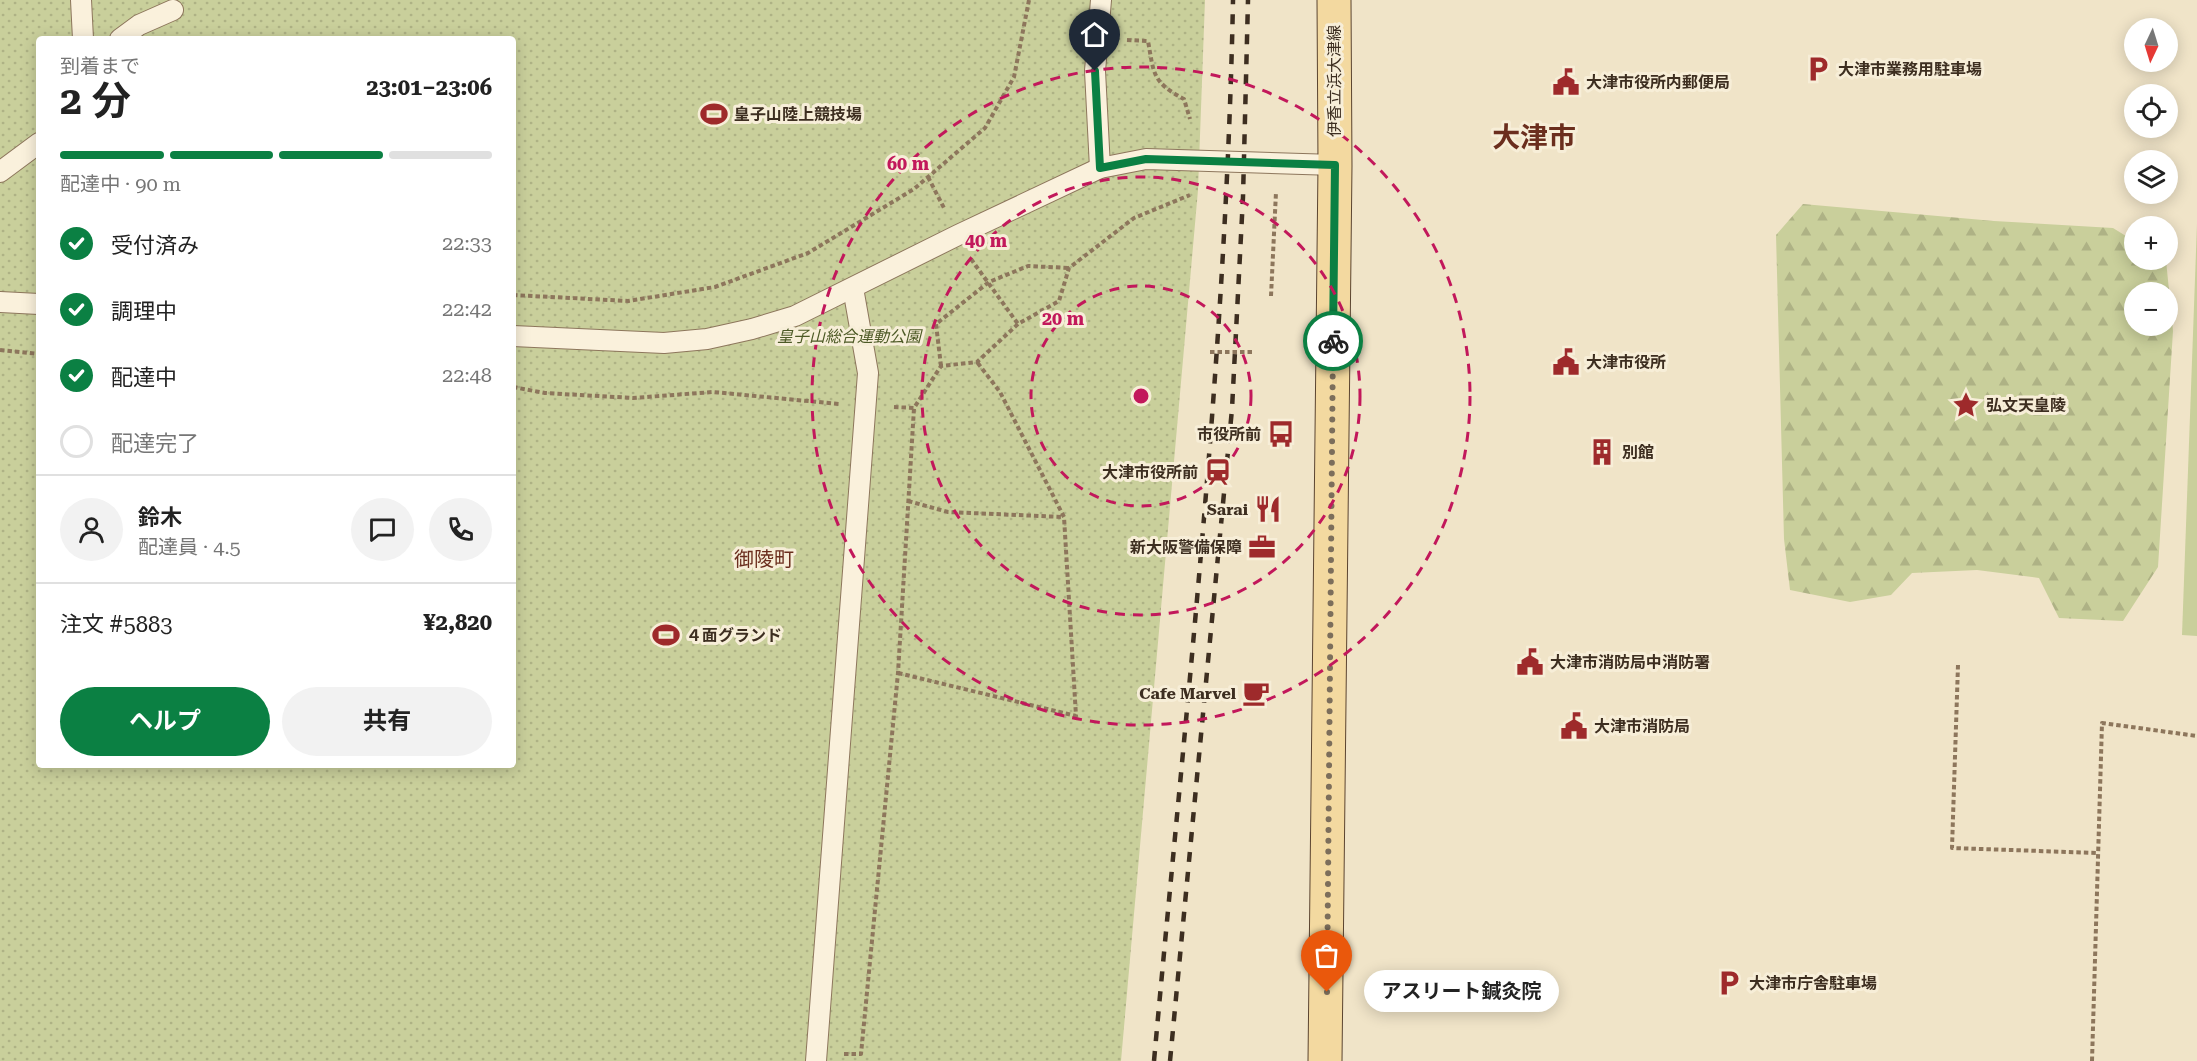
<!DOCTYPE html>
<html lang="ja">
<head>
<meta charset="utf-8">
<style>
	:root { --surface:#fff; --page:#f2f2f2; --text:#222; --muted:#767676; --line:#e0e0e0; --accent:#0b8043 }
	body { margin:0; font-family:"Roboto Serif","Noto Sans JP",serif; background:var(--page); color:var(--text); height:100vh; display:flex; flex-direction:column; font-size:22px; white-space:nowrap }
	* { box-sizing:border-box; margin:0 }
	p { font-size:20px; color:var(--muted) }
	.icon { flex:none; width:33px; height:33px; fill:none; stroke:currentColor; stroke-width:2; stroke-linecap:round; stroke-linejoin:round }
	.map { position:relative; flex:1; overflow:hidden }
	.details { position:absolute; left:36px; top:36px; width:480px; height:732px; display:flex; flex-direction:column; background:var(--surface); border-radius:6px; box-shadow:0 3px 15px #0003 }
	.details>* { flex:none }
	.needle { width:39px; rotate:184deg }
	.controls { position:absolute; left:2124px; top:18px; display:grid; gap:12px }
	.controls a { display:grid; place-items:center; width:54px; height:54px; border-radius:50%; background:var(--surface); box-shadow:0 3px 15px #0003; font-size:30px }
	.pin { position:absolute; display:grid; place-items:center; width:51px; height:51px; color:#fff; margin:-62px -26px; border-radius:50% 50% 50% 0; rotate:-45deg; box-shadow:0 0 6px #0007 }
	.pin .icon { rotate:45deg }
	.courier { position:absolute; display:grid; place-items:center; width:60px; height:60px; margin:-30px; border:4px solid #0b8043; border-radius:50%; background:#fff; color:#222; box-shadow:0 2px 8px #0007 }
	.bubble { position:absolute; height:42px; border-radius:21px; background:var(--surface); box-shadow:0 3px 15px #0003; font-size:20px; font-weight:700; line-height:42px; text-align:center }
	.summary em { font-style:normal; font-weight:700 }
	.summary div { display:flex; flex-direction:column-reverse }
	.summary { display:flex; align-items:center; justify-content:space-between; height:102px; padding:0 24px }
	h1 { font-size:39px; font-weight:700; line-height:45px }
	.bar { display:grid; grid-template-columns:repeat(4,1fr); gap:9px 6px; align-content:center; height:72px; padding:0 24px }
	.bar i { height:8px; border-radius:4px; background:var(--line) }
	.bar .on { background:var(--accent) }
	.bar p { grid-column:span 4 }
	.line { display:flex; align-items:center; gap:15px; padding:0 24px; border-top:2px solid var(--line) }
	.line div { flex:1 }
	.round { display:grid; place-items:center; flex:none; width:63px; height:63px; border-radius:32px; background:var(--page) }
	ol { padding:0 24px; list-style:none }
	li { display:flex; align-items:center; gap:18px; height:66px }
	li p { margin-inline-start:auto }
	li .icon { padding:6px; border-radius:50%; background:var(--accent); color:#fff; stroke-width:4 }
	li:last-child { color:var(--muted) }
	li i { width:33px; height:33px; border:3px solid var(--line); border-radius:50% }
	.action { display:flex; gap:12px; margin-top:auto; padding:12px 24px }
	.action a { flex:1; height:69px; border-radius:36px; background:var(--accent); color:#fff; font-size:24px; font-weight:700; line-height:69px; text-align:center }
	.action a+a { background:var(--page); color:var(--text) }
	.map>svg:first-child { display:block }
	.grass { fill:#c9cf9b }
	.forest { fill:url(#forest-firs); fill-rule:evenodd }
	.park { fill:url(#park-dots); fill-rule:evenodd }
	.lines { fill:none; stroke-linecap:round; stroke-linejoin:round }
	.service-casing { stroke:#8d765c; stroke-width:22 }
	.primary-casing { stroke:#5b4430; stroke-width:35 }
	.path { stroke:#8d765c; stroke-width:4; stroke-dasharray:4.5 3; stroke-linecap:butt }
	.service { stroke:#faf1dc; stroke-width:20 }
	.primary { stroke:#f3d9a0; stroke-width:33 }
	.rail { stroke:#3d2e20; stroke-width:4.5; stroke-dasharray:10 10; stroke-linecap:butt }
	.done { stroke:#7c6e5b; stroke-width:6; stroke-dasharray:0 10.8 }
	.route { stroke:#0b8043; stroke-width:8 }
	.ring { fill:none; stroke:#c2185b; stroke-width:3; stroke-dasharray:10 8 }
	.labels { text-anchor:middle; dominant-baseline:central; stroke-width:6; stroke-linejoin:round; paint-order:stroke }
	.poi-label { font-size:16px; font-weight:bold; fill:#3d2e20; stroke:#f7eed8; text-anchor:start }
	.street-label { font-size:16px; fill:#3d2e20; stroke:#f7eed8 }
	.park-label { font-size:16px; font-style:italic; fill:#4d5a26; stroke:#f7eed8 }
	.quarter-label { font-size:20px; fill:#6b2e1e; stroke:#f7eed8 }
	.town-label { font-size:28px; font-weight:bold; fill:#6b2e1e; stroke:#f7eed8 }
	.centre { fill:#c2185b; stroke:#f7eed8; stroke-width:3 }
	.ring-label { font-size:18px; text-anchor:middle; font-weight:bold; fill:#c2185b; stroke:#f7eed8; stroke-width:6; stroke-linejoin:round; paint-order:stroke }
</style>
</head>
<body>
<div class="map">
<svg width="2197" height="1061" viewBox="0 0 2197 1061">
	<defs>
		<pattern id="forest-firs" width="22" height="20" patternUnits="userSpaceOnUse" patternTransform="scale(1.5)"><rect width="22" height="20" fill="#c9cf9b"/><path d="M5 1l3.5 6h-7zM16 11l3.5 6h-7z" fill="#aeb285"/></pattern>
		<pattern id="park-dots" width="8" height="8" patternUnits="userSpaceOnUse" patternTransform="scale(1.5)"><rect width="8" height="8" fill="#c9cf9b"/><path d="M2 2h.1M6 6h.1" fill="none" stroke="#aeb285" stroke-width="1.8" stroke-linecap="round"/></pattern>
	</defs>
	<rect width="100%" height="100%" fill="#f0e4c8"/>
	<polygon class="grass" points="2197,224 2197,636 2182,635"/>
	<path class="forest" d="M1803,204L1994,221L2113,228L2134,241V260H2166L2173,331L2158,567L2123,621L2059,618L2039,578L1977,570L1912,573L1891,595L1850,602L1790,590L1784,539L1776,235ZM2134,292H2168V326H2134Z"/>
	<path class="park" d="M0,0H1205L1198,190L1121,1061H0ZM39,39H513V765H39Z"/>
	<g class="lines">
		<defs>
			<g id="service">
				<polyline points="81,0 83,39"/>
				<polyline points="120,39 139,25 173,10"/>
				<polyline points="1100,168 1095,71 1101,0"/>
				<polyline points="0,172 39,143"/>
				<polyline points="0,302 39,304"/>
				<polyline points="513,336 664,343 707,339 752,329 795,316 958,235 1100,168 1146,159 1335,165"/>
				<polyline points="816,1061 868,373 853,288"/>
			</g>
			<polyline id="primary" points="1325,1061 1335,165 1334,0"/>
		</defs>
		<use href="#service" class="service-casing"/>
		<use href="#primary" class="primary-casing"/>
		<g class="path">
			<path d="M1127,40L1148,41C1154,74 1152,82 1184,99L1190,119"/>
			<polyline points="928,177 945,210"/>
			<polyline points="971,259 1018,324"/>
			<polyline points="513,295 628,301 715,287 808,253 914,189 985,128 1014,77 1029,0"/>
			<polyline points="1271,296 1276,192"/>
			<polyline points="0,350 39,354"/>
			<polyline points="1210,352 1253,352"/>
			<polyline points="941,366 936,324 989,282 1028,266 1069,268"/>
			<polyline points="513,387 545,393 633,398 713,392 839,404"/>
			<polyline points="894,407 914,408 941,366 977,362 1018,324 1059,301 1069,268 1134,218 1190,195"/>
			<polyline points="908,501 948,512 1063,517"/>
			<polyline points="1958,665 1952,848 2098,853"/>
			<polyline points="898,673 1076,716 1064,517 1000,392 977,362"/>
			<polyline points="844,1054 861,1054 898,673 914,408"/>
			<polyline points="2092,1061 2102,723 2197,736"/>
		</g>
		<use href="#service" class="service"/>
		<use href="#primary" class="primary"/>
		<g class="rail">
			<path d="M1154,1061C1186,708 1226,355 1233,0"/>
			<polyline points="1170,1061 1232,409 1243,197 1248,0"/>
		</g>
	</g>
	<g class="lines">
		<polyline class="done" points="1327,992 1333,341"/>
		<polyline class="route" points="1095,71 1100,168 1146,159 1335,165 1333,341"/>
	</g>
	<g class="ring">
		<circle cx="1141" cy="396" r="110"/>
		<circle cx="1141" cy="396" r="219"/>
		<circle cx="1141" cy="396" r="329"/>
	</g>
	<defs>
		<symbol id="parking-bare" viewBox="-9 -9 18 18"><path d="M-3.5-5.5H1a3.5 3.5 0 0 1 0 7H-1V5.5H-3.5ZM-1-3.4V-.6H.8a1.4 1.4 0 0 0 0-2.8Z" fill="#9e2a2b" stroke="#f7eed8" stroke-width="2.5" paint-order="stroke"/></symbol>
		<symbol id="civic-bare" viewBox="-9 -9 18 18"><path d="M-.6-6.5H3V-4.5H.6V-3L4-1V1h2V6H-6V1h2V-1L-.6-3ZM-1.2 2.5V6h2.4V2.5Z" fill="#9e2a2b" stroke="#f7eed8" stroke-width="2.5" paint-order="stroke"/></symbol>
		<symbol id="stadium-bare" viewBox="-9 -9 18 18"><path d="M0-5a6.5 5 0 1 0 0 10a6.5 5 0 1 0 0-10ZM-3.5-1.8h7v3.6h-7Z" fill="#9e2a2b" stroke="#f7eed8" stroke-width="2.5" paint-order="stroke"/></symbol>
		<symbol id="sight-bare" viewBox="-9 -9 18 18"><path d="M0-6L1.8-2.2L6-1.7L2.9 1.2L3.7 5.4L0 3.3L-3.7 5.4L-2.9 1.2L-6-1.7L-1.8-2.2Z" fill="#9e2a2b" stroke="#f7eed8" stroke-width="2.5" paint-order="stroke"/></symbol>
		<symbol id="bus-bare" viewBox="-9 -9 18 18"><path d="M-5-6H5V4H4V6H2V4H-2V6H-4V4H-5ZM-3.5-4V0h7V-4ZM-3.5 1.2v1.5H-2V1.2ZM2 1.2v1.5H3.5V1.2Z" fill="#9e2a2b" stroke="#f7eed8" stroke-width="2.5" paint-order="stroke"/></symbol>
		<symbol id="building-bare" viewBox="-9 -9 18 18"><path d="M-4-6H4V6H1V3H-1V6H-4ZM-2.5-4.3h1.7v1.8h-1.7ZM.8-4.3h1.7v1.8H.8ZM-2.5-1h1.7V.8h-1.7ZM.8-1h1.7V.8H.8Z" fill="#9e2a2b" stroke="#f7eed8" stroke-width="2.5" paint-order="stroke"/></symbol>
		<symbol id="station-bare" viewBox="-9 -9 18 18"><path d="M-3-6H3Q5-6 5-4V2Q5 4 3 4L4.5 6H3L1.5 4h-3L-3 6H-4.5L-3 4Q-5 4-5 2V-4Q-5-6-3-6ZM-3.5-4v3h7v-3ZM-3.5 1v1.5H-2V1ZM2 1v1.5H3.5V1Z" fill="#9e2a2b" stroke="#f7eed8" stroke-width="2.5" paint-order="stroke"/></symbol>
		<symbol id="restaurant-bare" viewBox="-9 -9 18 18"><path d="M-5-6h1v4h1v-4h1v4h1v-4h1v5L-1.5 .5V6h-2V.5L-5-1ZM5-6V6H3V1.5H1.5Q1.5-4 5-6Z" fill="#9e2a2b" stroke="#f7eed8" stroke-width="2.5" paint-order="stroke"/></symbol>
		<symbol id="office-bare" viewBox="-9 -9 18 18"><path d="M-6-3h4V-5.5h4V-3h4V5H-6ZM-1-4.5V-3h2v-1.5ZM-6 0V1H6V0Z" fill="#9e2a2b" stroke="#f7eed8" stroke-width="2.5" paint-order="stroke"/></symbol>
		<symbol id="cafe-bare" viewBox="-9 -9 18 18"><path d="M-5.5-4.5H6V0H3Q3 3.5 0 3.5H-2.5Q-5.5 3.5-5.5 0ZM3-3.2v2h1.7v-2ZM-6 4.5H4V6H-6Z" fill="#9e2a2b" stroke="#f7eed8" stroke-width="2.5" paint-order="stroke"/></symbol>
	</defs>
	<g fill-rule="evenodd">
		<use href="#parking-bare" x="1799" y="50" width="38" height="38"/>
		<use href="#civic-bare" x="1547" y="63" width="38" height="38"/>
		<use href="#stadium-bare" x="695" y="95" width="38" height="38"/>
		<use href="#civic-bare" x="1547" y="343" width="38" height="38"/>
		<use href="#sight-bare" x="1947" y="386" width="38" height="38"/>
		<use href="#bus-bare" x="1262" y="415" width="38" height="38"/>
		<use href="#building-bare" x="1583" y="433" width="38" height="38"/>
		<use href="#station-bare" x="1199" y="453" width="38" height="38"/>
		<use href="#restaurant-bare" x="1249" y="490" width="38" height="38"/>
		<use href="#office-bare" x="1243" y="528" width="38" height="38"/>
		<use href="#stadium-bare" x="647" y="616" width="38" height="38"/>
		<use href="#civic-bare" x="1511" y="643" width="38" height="38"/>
		<use href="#cafe-bare" x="1237" y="674" width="38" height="38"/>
		<use href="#civic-bare" x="1555" y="707" width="38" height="38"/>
		<use href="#parking-bare" x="1710" y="964" width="38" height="38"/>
	</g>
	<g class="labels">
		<g class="poi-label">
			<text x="1838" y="69">大津市業務用駐車場</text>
			<text x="1586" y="82">大津市役所内郵便局</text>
			<text x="734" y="114">皇子山陸上競技場</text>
			<text x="1586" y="362">大津市役所</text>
			<text x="1986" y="405">弘文天皇陵</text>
			<text x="1261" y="434" text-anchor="end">市役所前</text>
			<text x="1622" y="452">別館</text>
			<text x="1198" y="472" text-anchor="end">大津市役所前</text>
			<text x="1248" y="509" text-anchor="end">Sarai</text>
			<text x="1242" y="547" text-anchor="end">新大阪警備保障</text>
			<text x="686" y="635">４面グランド</text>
			<text x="1550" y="662">大津市消防局中消防署</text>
			<text x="1236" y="693" text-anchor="end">Cafe Marvel</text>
			<text x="1594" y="726">大津市消防局</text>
			<text x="1749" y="983">大津市庁舎駐車場</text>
		</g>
		<g class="street-label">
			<text transform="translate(1334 81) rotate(-90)">伊香立浜大津線</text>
		</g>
		<g class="park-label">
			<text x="849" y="336">皇子山総合運動公園</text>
		</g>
		<g class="quarter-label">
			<text x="764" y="559">御陵町</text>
		</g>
		<g class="town-label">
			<text x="1534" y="137">大津市</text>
		</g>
	</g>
	<circle cx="1141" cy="396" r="9" class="centre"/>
	<g class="ring-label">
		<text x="908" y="170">60 m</text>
		<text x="986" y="247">40 m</text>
		<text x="1063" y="325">20 m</text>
	</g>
</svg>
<div class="controls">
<a><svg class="needle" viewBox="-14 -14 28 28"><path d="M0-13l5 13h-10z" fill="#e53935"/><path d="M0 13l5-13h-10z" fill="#767676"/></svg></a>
<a><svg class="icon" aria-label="locate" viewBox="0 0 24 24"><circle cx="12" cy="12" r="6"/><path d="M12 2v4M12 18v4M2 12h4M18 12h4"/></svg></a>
<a><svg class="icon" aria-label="layers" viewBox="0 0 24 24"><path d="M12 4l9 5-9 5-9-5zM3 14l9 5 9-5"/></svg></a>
<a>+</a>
<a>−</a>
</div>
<div class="pin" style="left:1327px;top:992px;background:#ea580c"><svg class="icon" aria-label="bag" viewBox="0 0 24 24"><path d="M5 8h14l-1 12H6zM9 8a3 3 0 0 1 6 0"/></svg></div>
<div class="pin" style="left:1095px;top:71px;background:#1f2937"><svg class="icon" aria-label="home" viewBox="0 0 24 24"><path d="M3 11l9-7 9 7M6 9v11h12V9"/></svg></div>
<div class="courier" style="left:1333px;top:341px"><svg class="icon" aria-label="bike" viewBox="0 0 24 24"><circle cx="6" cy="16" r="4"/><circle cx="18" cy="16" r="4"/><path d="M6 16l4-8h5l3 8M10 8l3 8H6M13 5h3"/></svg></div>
<div class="bubble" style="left:1364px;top:970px;width:195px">アスリート鍼灸院</div>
<section class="details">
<div class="summary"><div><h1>2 分</h1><p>到着まで</p></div><em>23:01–23:06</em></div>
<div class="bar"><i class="on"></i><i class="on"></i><i class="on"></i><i></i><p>配達中 · 90 m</p></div>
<ol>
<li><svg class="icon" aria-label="check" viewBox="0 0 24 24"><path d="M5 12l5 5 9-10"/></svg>受付済み<p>22:33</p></li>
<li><svg class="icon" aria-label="check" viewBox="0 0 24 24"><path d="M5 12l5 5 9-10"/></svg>調理中<p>22:42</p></li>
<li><svg class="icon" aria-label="check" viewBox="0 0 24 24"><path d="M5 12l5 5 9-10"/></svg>配達中<p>22:48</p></li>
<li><i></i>配達完了</li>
</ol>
<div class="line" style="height:108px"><a class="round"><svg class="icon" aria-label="person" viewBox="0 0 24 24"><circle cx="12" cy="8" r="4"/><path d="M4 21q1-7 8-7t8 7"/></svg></a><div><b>鈴木</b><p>配達員 · 4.5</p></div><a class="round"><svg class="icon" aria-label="chat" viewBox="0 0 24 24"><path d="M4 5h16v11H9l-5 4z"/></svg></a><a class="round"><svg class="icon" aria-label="phone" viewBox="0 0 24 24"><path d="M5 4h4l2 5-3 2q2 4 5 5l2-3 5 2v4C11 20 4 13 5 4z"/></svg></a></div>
<div class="line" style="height:78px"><div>注文 #5883</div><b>¥2,820</b></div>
<div class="action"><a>ヘルプ</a><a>共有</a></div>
</section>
</div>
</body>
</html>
